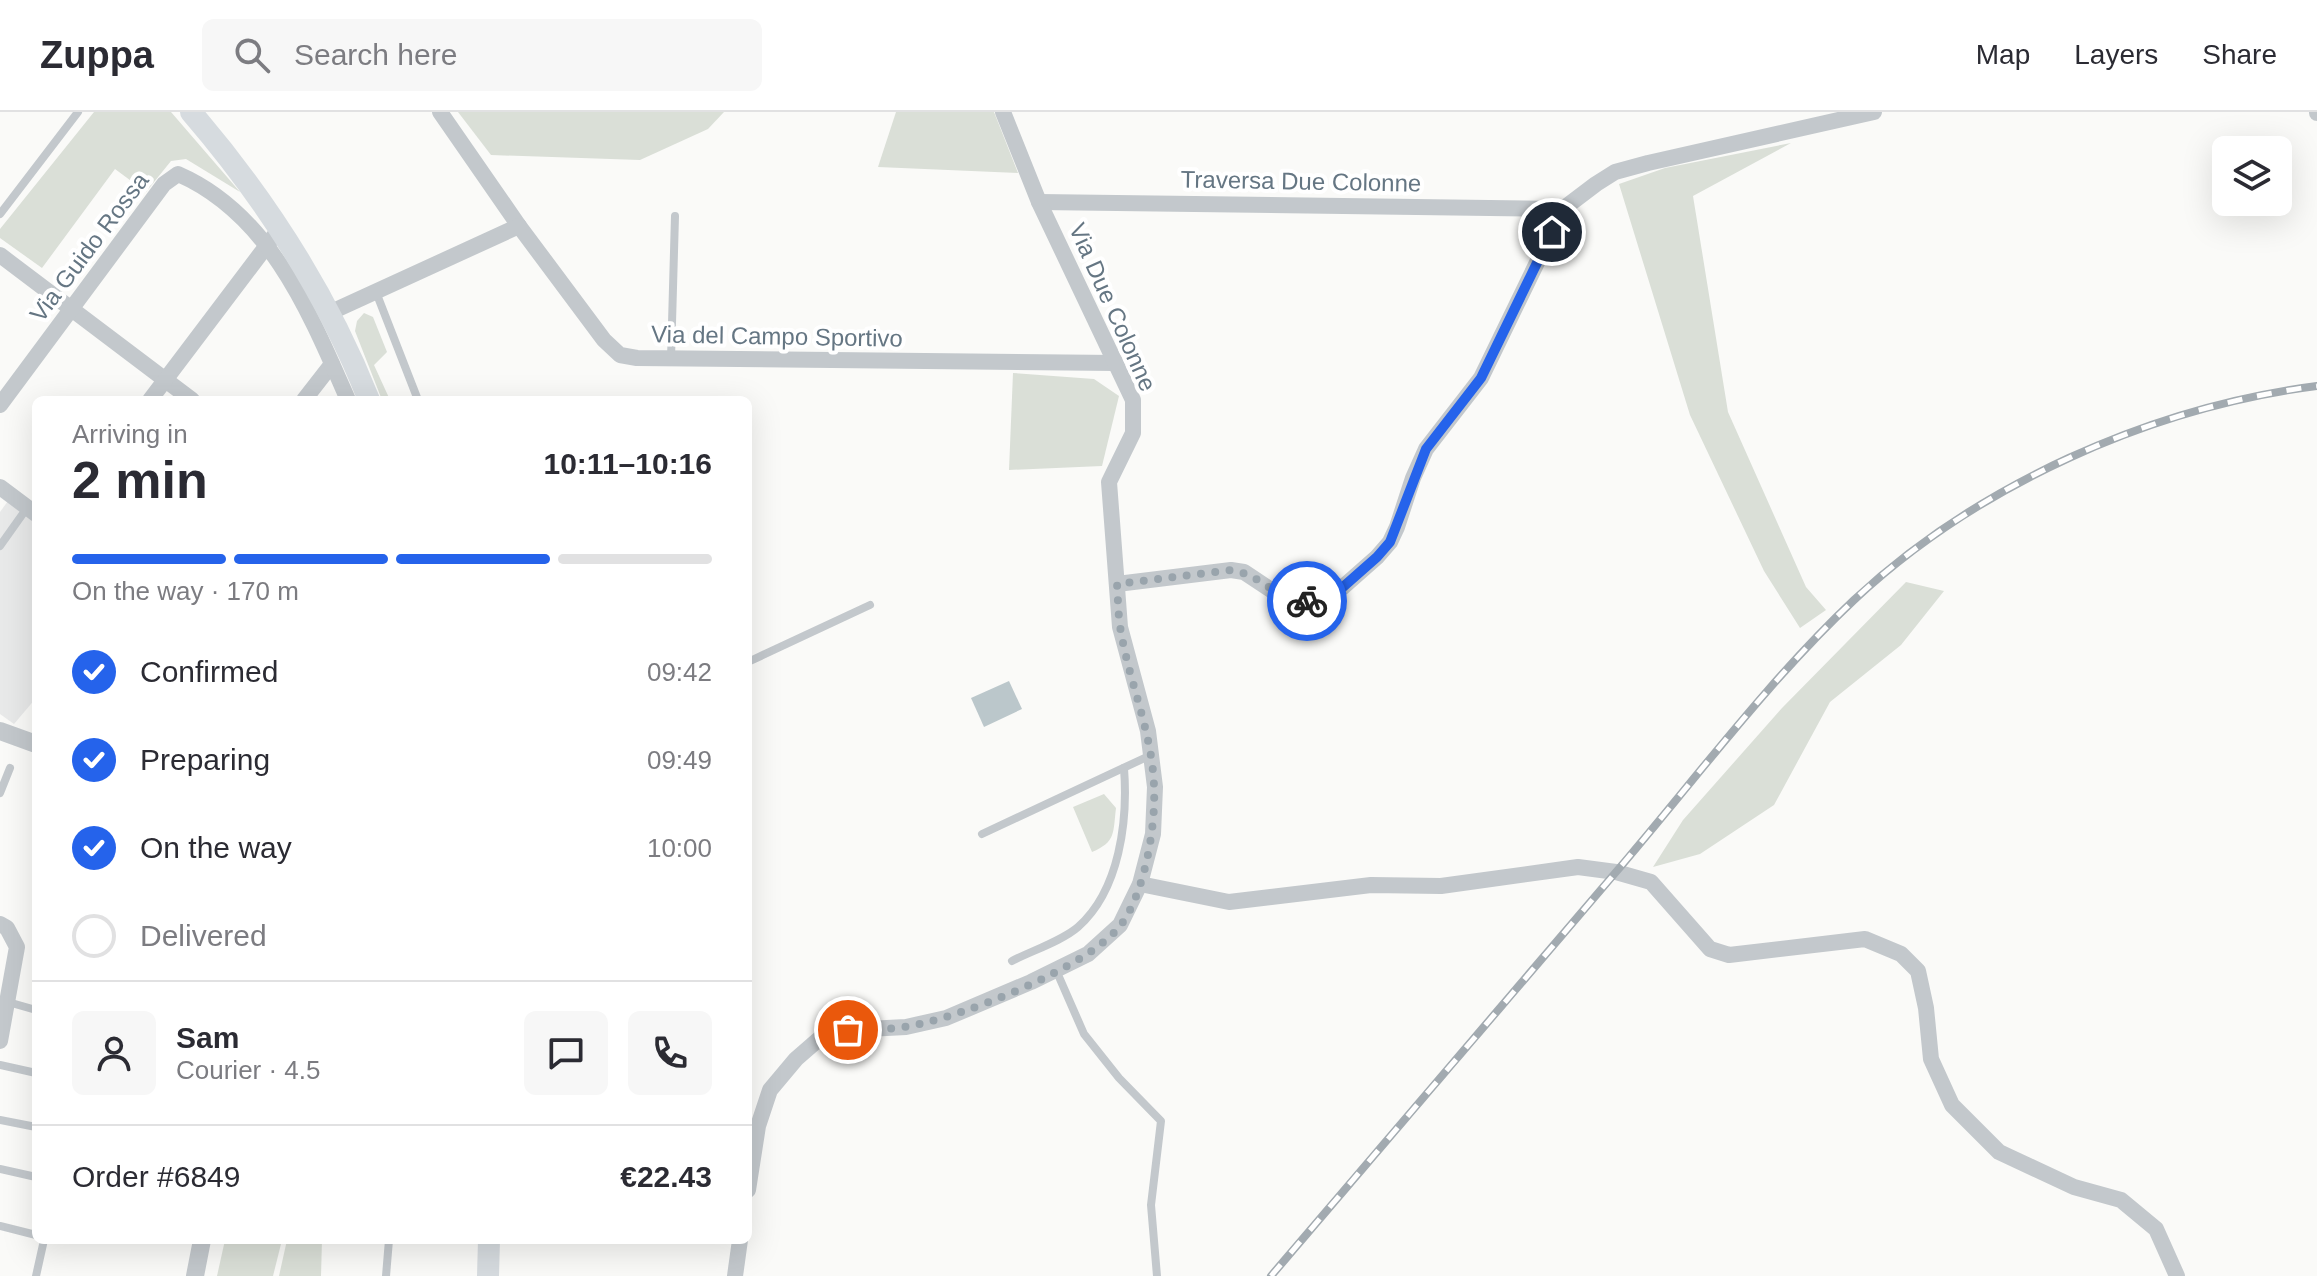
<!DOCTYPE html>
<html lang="en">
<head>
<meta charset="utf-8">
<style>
	:root { --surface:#fff; --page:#f7f7f7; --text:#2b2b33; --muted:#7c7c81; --line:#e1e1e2; --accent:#2563eb }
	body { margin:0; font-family:Helvetica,sans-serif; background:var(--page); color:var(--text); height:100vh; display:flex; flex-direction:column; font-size:30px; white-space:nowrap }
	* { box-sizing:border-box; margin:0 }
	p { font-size:26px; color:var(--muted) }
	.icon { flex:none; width:44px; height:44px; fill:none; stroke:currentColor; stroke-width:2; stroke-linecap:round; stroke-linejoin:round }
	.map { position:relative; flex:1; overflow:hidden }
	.panel { position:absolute; left:32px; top:284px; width:720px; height:848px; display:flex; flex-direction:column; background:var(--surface); border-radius:12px; box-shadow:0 8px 32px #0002 }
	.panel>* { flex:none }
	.tools { position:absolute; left:2212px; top:24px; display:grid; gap:16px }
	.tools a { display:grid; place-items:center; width:80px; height:80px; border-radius:12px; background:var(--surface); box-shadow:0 8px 32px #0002; font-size:40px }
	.pin { position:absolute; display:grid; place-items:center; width:68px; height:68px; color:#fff; margin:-34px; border:4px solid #fff; border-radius:50%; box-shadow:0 2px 8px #0007 }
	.courier { position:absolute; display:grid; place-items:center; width:80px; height:80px; margin:-40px; border:6px solid #2563eb; border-radius:50%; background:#fff; color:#222; box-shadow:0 2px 10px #0007 }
	.overview em { font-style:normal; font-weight:700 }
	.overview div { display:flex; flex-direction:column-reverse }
	.overview { display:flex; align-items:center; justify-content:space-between; height:136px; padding:0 40px }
	h1 { font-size:52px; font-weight:700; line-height:60px }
	.bar { display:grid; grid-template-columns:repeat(4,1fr); gap:12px 8px; align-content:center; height:96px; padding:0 40px }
	.bar i { height:10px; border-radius:6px; background:var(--line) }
	.bar .current { background:var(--accent) }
	.bar p { grid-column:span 4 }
	.line { display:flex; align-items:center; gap:20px; padding:0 40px; border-top:2px solid var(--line) }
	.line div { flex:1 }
	.round { display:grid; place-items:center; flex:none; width:84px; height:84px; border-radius:12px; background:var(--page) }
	ol { padding:0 40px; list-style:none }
	li { display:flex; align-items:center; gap:24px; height:88px }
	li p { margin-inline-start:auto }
	li .icon { padding:8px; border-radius:50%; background:var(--accent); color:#fff; stroke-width:4 }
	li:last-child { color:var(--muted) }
	li i { width:44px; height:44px; border:4px solid var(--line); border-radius:50% }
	header { display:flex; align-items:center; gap:48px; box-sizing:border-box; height:112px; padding:0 40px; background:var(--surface); border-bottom:2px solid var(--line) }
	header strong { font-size:38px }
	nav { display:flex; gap:44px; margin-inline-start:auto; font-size:28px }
	.search { width:560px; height:72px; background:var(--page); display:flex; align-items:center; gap:20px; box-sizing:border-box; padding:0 28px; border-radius:12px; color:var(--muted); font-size:30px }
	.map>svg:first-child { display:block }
	.built { fill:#e8e9e9 }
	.green { fill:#dadfd7 }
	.water { fill:#bbc7cb }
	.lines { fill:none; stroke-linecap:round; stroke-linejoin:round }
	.service { stroke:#c3c8cc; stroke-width:8 }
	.minor { stroke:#c3c8cc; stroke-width:16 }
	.tertiary { stroke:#c3c8cc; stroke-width:18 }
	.secondary { stroke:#d6dbdf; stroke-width:22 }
	.rail-casing { stroke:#a2aab0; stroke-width:8 }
	.rail { stroke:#fff; stroke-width:5; stroke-dasharray:15; stroke-linecap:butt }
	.done { stroke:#99a4ac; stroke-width:8; stroke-dasharray:0 14.4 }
	.route { stroke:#2563eb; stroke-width:10 }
	.labels { text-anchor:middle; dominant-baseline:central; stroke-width:8; stroke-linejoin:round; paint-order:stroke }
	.street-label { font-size:24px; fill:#657683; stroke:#fff }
</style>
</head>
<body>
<header>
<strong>Zuppa</strong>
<div class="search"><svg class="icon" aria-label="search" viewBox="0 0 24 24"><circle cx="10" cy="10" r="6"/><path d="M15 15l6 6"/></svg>Search here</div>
<nav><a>Map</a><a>Layers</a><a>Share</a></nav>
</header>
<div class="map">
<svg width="2317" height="1164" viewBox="0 0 2317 1164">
	<rect width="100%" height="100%" fill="#fafaf8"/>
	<polygon class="built" points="8,389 36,411 36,586 14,612 0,602 0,400"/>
	<g class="green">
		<polygon points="94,0 171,0 240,80 186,47 171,49 146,80 115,57 42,156 0,126 0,117"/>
		<polygon points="458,0 724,0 708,17 640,48 491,43"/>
		<polygon points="896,0 994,0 1018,61 878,55"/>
		<polygon points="1791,31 1693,84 1728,300 1806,475 1826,498 1800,516 1764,459 1690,303 1619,72 1665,56"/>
		<polygon points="364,201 373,205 387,240 374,253 390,288 382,288 355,219 357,209"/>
		<polygon points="1013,261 1094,267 1119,284 1102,354 1009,358"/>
		<polygon points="1906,470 1944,479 1901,533 1830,590 1774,693 1700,742 1653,755 1683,708 1782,596"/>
		<path d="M1104,682L1116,696C1113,721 1116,730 1092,740L1073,695Z"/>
		<polygon points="225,1128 282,1128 273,1164 217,1164"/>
		<polygon points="287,1128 322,1128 321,1164 279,1164"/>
	</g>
	<polygon class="water" points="1009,569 1022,597 984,615 971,586"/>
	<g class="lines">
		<g class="service">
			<polyline points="0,102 78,0"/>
			<polyline points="376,180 418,288"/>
			<polyline points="671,247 675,104"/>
			<polyline points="0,434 27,396"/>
			<polyline points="748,550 870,493"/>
			<polyline points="0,681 10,656"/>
			<polyline points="982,722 1151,643"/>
			<path d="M1012,849C1031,839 1062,829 1078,815C1120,778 1128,708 1124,656"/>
			<polyline points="1056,858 1084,922 1119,966 1161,1009 1151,1093 1157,1164"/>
			<polyline points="8,890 36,898"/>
			<polyline points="0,953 36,961"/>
			<polyline points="0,1008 36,1015"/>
			<polyline points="0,1057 36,1065"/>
			<polyline points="0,1114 36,1123"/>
			<polyline points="36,1164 44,1128"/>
			<polyline points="386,1164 389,1128"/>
		</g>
		<g class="minor">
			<polyline points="440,0 519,114 604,228 620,243 637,246 1116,251"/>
			<polyline points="2317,0 2317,1"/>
			<polyline points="1039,90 1563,97"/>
			<polyline points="0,143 192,288"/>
			<polyline points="329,201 519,114"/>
			<polyline points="150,288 274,124"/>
			<polyline points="304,288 332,252"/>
			<path d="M0,293L164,72L178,62C270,102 310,201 348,288"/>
			<polyline points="0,375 36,402"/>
			<polyline points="1117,472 1231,458 1244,460 1280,484 1314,489 1343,475 1377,445 1390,430 1397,415 1413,366 1426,337 1481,266 1563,97 1596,72 1615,60 1648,51 1874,0"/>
			<polyline points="1140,772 1229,790 1371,773 1441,774 1578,755 1616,760 1651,770 1710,837 1729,843 1865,827 1901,842 1918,859 1926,896 1931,947 1952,993 1999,1040 2074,1075 2121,1088 2156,1117 2177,1164"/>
			<polyline points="0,812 7,816 17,835 0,929"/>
			<polyline points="748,1078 758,1014 770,978 796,947 819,927 848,918 906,915 946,906 1031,870 1088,842 1120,813 1140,772 1153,722 1155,675 1148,619 1120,515 1109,370 1133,321 1133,288 1039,90 1003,0"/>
			<polyline points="735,1164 740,1128"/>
		</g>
		<g class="tertiary">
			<polyline points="0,619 36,632"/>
			<polyline points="195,1164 202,1128"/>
		</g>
		<g class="secondary">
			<path d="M191,0C265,86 327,182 369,288"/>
			<polyline points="488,1164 489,1128"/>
		</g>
		<defs>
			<path id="rail" d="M1271,1164C1386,1029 1501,895 1616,760C1694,669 1767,570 1854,488C1977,373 2151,295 2317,274"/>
		</defs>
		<use href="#rail" class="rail-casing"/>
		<use href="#rail" class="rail"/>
	</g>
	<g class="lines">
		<path class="done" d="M848,918C868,917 889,918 909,914C962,905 1087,856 1120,814C1145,782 1156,713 1154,674C1152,618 1128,568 1120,514C1118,500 1118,486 1117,472L1231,458C1261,462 1275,488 1307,489"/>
		<polyline class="route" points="1307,489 1327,485 1343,475 1377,445 1390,430 1426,337 1481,266 1552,120"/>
	</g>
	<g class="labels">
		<g class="street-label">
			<text transform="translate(1301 69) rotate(1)">Traversa Due Colonne</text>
			<text transform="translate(89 135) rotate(-53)">Via Guido Rossa</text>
			<text transform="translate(1113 195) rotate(66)">Via Due Colonne</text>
			<text transform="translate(777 224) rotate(1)">Via del Campo Sportivo</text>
		</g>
	</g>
</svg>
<div class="tools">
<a><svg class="icon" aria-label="layers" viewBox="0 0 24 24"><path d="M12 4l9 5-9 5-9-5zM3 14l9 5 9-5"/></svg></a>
</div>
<div class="pin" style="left:848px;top:918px;background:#ea580c"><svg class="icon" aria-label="bag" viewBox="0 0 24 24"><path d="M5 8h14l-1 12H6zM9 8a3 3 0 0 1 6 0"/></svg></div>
<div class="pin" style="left:1552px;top:120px;background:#1f2937"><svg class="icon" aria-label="home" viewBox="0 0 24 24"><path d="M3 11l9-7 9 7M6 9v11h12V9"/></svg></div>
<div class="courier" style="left:1307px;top:489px"><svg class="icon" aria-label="bike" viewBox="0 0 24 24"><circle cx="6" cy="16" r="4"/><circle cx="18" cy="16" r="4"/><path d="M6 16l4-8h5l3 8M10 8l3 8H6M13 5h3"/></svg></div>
<section class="panel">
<div class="overview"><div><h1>2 min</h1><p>Arriving in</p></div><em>10:11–10:16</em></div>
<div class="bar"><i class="current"></i><i class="current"></i><i class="current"></i><i></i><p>On the way · 170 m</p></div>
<ol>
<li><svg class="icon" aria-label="check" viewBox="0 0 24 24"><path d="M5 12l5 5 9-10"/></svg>Confirmed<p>09:42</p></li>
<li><svg class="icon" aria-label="check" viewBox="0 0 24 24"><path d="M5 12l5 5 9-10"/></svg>Preparing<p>09:49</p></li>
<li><svg class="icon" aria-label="check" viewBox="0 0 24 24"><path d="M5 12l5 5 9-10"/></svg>On the way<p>10:00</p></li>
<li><i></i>Delivered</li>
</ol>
<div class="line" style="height:144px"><a class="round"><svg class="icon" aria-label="person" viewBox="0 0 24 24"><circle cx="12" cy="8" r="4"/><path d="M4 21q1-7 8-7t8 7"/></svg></a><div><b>Sam</b><p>Courier · 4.5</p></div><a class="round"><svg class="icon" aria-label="chat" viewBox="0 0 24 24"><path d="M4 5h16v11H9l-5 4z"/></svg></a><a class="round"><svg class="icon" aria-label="phone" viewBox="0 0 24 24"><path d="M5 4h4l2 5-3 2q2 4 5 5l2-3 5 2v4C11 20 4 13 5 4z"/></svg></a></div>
<div class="line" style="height:104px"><div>Order #6849</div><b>€22.43</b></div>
</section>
</div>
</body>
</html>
